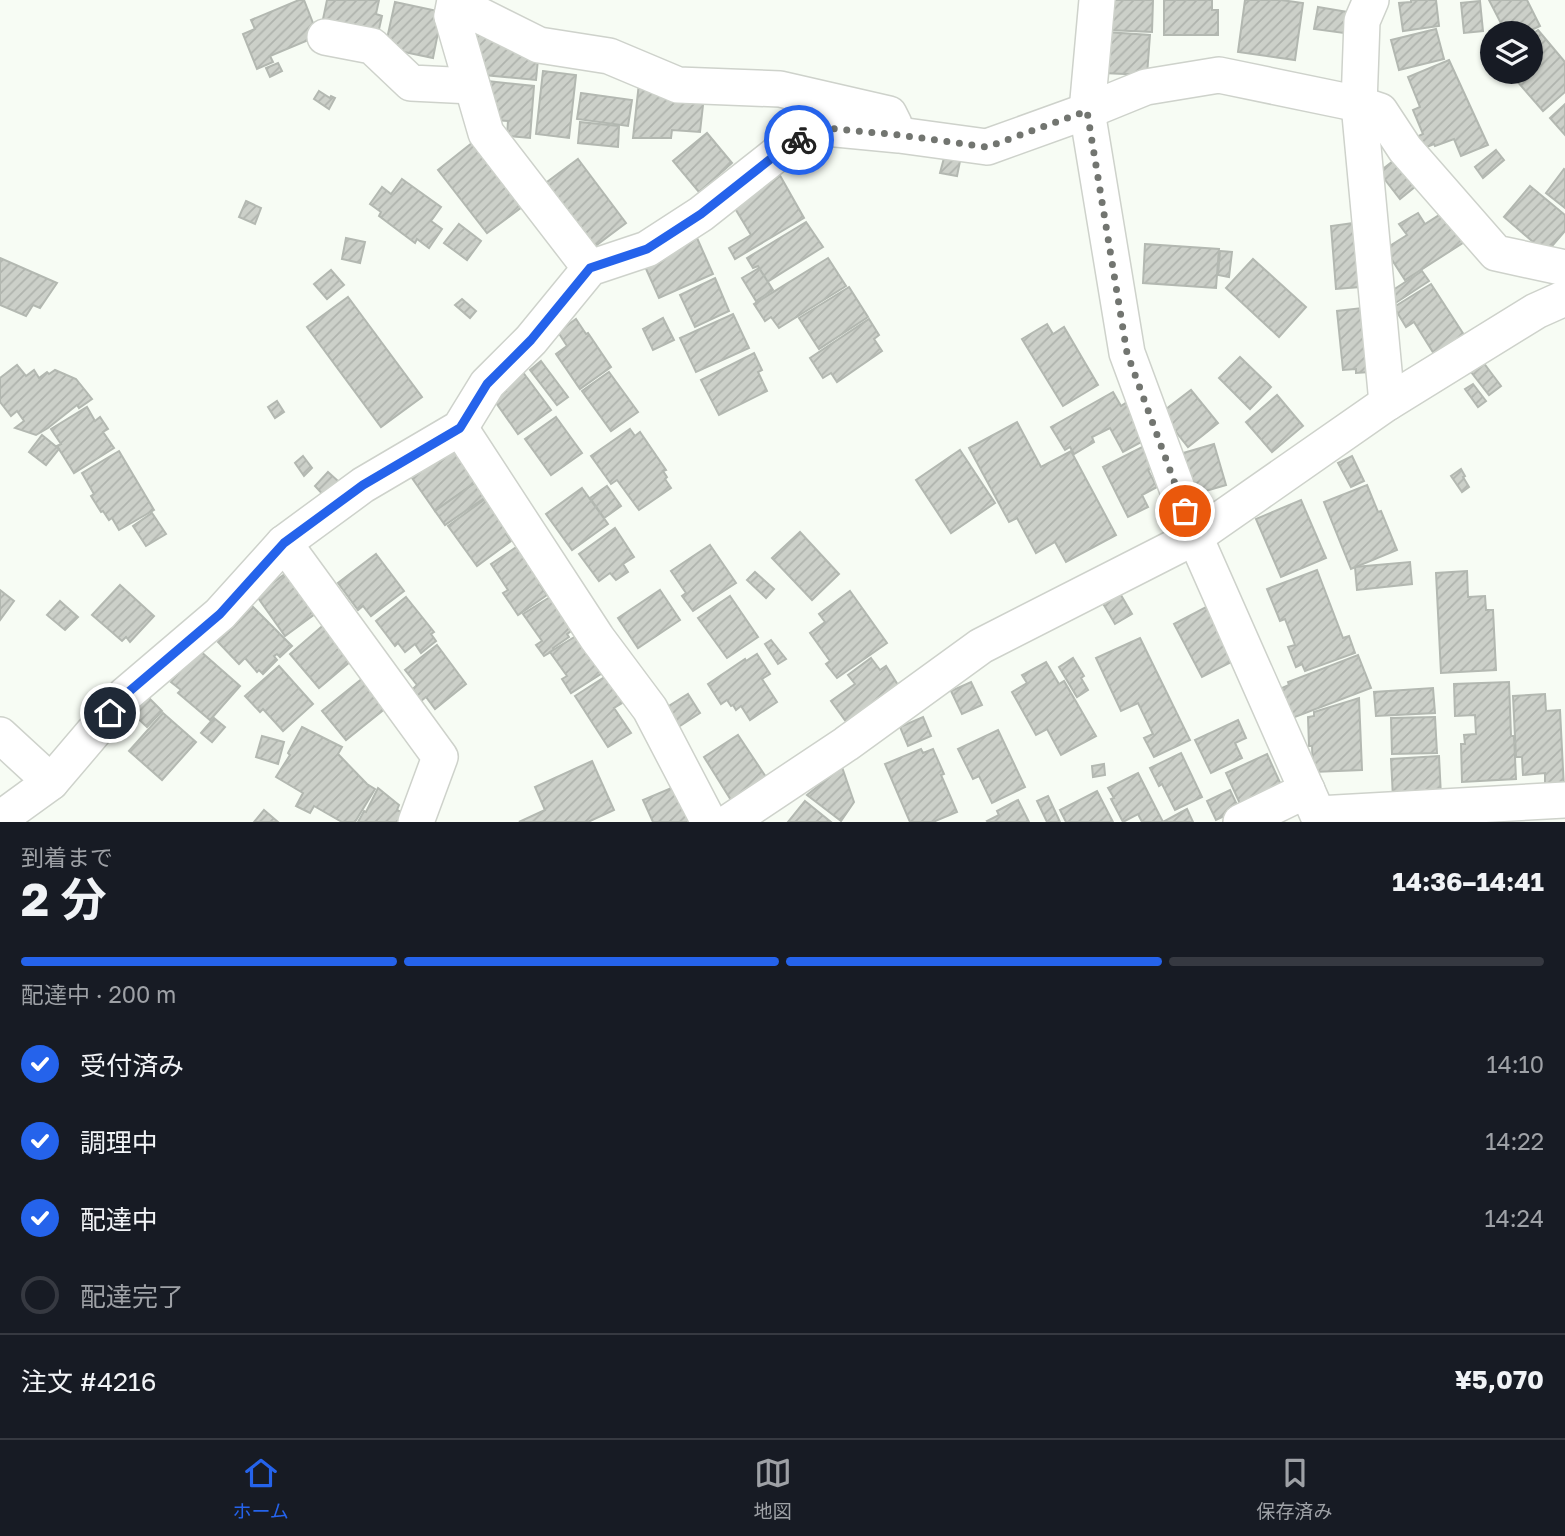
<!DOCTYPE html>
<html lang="ja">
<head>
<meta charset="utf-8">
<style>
	:root { --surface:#171b24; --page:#20242c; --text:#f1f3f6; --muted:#9ea1a6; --line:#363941; --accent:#2563eb }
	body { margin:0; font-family:"Golos Text","Noto Sans JP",sans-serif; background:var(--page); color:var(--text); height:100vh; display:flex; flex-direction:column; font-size:26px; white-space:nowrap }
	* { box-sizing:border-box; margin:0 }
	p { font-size:23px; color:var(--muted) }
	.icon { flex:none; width:38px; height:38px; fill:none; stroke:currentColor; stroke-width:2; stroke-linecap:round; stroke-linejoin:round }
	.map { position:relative; height:822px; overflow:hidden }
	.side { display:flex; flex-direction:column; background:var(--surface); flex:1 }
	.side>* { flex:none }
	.fabs { position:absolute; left:1480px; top:21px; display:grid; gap:14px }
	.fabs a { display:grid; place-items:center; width:63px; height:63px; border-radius:50%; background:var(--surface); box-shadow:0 2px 5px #0004; font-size:35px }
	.pin { position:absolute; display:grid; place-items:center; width:60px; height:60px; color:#fff; margin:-30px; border:4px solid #fff; border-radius:50%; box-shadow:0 2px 7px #0007 }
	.courier { position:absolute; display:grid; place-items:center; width:70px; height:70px; margin:-35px; border:5px solid #2563eb; border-radius:50%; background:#fff; color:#222; box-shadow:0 2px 9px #0007 }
	.headline em { font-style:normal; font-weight:700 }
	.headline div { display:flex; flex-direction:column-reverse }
	.headline { display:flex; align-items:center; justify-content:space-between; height:119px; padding:0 21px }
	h1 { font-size:46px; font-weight:700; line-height:52px }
	.bar { display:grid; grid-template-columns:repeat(4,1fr); gap:10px 7px; align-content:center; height:84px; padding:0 21px }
	.bar i { height:9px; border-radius:5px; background:var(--line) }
	.bar .current { background:var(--accent) }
	.bar p { grid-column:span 4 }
	.line { display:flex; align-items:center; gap:18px; padding:0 21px; border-top:2px solid var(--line) }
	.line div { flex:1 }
	ol { padding:0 21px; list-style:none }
	li { display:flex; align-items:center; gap:21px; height:77px }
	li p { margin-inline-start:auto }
	li .icon { padding:7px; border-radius:50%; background:var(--accent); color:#fff; stroke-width:4 }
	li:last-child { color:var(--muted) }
	li i { width:38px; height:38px; border:4px solid var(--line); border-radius:50% }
	.dock { display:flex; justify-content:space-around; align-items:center; height:98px; border-top:2px solid var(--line); background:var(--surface); font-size:19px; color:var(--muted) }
	.dock a { display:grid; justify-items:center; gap:4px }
	.dock .current { color:var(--accent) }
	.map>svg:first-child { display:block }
	.building { fill:url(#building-hatch); stroke:#b3b8b1; stroke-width:2 }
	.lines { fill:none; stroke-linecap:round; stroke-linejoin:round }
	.minor-casing { stroke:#ced2cb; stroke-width:38 }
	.minor { stroke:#fff; stroke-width:35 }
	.done { stroke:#727570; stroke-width:7; stroke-dasharray:0 12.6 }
	.route { stroke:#2563eb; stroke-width:9 }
</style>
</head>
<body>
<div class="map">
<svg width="1565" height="822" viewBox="0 0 1565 822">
	<defs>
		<pattern id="building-hatch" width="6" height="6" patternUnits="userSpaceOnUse" patternTransform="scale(1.75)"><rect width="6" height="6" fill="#ccd0c9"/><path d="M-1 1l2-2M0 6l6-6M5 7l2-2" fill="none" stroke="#afb3ad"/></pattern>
	</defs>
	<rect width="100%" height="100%" fill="#f7fcf4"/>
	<g class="building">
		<polygon points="299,0 304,0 318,36 270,56 273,62 257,69 243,34 255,29 251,20"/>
		<polygon points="327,0 379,0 376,14 382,16 377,38 322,24"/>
		<polygon points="1111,0 1153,0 1152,32 1109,30"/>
		<polygon points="1164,0 1212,0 1212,10 1218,10 1218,35 1164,35"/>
		<polygon points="1245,0 1281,0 1303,3 1295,60 1238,52"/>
		<polygon points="1411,0 1436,0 1439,26 1403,31 1399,3 1411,2"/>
		<polygon points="1489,0 1527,0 1540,26 1525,33 1506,33"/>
		<polygon points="1480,1 1483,31 1464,33 1461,3"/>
		<polygon points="395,2 442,12 433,58 385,48"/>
		<polygon points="1318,7 1354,13 1351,34 1314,29"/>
		<polygon points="470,20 539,49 536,80 473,74"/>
		<polygon points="1436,29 1444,59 1399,70 1391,40"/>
		<polygon points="1538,30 1565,62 1565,92 1543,111 1509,72 1531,72 1531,35"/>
		<polygon points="1106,32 1150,35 1147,75 1103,73"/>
		<polygon points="1449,60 1488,145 1461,156 1454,139 1435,146 1434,144 1417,151 1412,139 1423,134 1413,110 1420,107 1408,77"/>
		<polygon points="278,63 282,71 270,77 266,68"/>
		<polygon points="543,71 576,75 569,138 536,134"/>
		<polygon points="487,81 534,86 530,138 507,136 508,121 495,120 497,106 485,104"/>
		<polygon points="639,83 704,96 700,132 672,130 671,138 633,138"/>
		<polygon points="319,91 330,98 331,96 335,98 329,109 314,99"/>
		<polygon points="581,93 632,100 628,126 577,119"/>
		<polygon points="1565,104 1565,135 1550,118"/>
		<polygon points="580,122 619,126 618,147 578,143"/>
		<polygon points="707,133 732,163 699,192 673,161"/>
		<polygon points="472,143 522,207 487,233 438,170"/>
		<polygon points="1496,150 1504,160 1483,178 1475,167"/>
		<polygon points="1401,155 1422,181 1400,199 1379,172"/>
		<polygon points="944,158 960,161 957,176 940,173"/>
		<polygon points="578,159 626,223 590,250 543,185"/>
		<polygon points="1564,169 1565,170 1565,208 1546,193"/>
		<polygon points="778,172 804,218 735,259 729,248 751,235 730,200"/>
		<polygon points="402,179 441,207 431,221 442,229 429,248 417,239 415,243 379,216 381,212 370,204 382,187 391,194"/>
		<polygon points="1530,186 1565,215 1565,231 1546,253 1504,217"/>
		<polygon points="246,201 261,208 255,224 239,217"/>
		<polygon points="1447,210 1466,241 1405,280 1385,249 1407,235 1399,224 1418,213 1425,224"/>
		<polygon points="806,222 823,247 767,282 758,266 753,268 747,258"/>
		<polygon points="1354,223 1360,287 1336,289 1331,226"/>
		<polygon points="459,224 481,241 467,260 444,243"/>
		<polygon points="346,238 365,242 360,263 342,259"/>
		<polygon points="697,238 713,274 659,298 643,262"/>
		<polygon points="1145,244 1219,249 1216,288 1143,283"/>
		<polygon points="1220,251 1232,252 1229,277 1218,275"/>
		<polygon points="0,258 57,283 40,308 33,305 26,316 0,305"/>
		<polygon points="828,258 846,286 779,328 771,317 765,321 754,304"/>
		<polygon points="1253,259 1306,307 1279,337 1226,288"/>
		<polygon points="759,268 773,290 756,301 742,278"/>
		<polygon points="331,270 344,285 327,299 314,284"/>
		<polygon points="1422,271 1429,281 1394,304 1387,294"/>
		<polygon points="715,278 729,311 695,327 680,295"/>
		<polygon points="1431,284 1466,338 1436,357 1414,322 1406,327 1394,307"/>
		<polygon points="849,287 868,317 819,349 799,318"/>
		<polygon points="348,297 422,397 381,427 307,327"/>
		<polygon points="462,299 476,311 470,318 455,305"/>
		<polygon points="1362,308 1369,372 1356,373 1356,369 1343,370 1337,311"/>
		<polygon points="733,314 749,348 696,372 680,338"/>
		<polygon points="663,318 674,340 653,350 643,329"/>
		<polygon points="576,319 586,334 588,333 611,367 580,389 556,354 567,346 558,332"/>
		<polygon points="869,319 879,335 874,339 882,351 837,382 831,373 823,378 810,358"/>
		<polygon points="1047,324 1053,334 1064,327 1098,385 1063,406 1022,339"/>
		<polygon points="754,353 762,370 758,372 767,391 719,415 701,380"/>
		<polygon points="1240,357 1271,387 1250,409 1219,378"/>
		<polygon points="541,361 568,397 557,405 530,370"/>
		<polygon points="1483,362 1501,386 1489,395 1471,372"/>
		<polygon points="17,365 26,376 34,370 39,378 47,372 49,374 55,370 76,379 92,399 79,408 77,405 48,428 36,435 15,428 24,421 17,411 11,416 0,402 0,378"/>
		<polygon points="522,371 551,410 518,434 494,400 506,391 502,386"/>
		<polygon points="609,372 638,412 611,431 582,391"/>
		<polygon points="1473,384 1486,401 1478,407 1465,389"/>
		<polygon points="1191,390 1218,423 1188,447 1161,413"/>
		<polygon points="1113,392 1121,406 1130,400 1145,440 1123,452 1110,428 1092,437 1094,442 1074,454 1070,447 1065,450 1051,427"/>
		<polygon points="1277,395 1303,426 1272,452 1246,422"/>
		<polygon points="277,401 284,412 275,418 268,407"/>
		<polygon points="87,407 95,421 100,417 108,429 103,432 114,448 74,473 57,446 61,444 51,429"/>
		<polygon points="556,417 582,453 551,475 525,439"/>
		<polygon points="1017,422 1041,467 1071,451 1116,535 1066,562 1055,542 1036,553 1017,518 1009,522 969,448"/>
		<polygon points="630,429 635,436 640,432 666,470 663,471 667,477 665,479 671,488 639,510 617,480 611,484 591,456"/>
		<polygon points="42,435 59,449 46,465 29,452"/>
		<polygon points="1214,444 1226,485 1185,497 1173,456"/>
		<polygon points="1146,445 1157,466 1148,470 1157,487 1142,495 1148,507 1128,517 1103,467"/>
		<polygon points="453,449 476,482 435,511 412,478"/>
		<polygon points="960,450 995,503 951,533 916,480"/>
		<polygon points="119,451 154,510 119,530 112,518 109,520 103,511 101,512 91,496 94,494 82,473"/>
		<polygon points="303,456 312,468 304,476 295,463"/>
		<polygon points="1352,456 1364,481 1351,487 1338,463"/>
		<polygon points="1461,469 1465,476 1463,477 1469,487 1462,492 1451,476"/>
		<polygon points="328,472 338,481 329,491 326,498 315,486"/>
		<polygon points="476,482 486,497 445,525 435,511"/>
		<polygon points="1367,485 1378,512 1381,511 1397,550 1351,569 1324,502"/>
		<polygon points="607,486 621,506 604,518 590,498"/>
		<polygon points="582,488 608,524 572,550 546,514"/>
		<polygon points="485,499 509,532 506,534 511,541 477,566 448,526"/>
		<polygon points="1301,500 1326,558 1281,577 1256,519"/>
		<polygon points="152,513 166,534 146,546 133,526"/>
		<polygon points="615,528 634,557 623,564 628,572 616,580 610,573 599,581 579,554"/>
		<polygon points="800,532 839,574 812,600 772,558"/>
		<polygon points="710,545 736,583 693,611 682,596 686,593 671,571"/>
		<polygon points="518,546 543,583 540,585 547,595 518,615 503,593 508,590 491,564"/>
		<polygon points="376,554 404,591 371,616 363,606 358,610 338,583"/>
		<polygon points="1410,562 1412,584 1357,590 1355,567"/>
		<polygon points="1317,570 1343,638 1349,636 1355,653 1305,671 1302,664 1296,667 1288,647 1295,645 1285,619 1280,621 1267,589"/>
		<polygon points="289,571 319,611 285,636 256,595"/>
		<polygon points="1467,571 1468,597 1485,596 1486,610 1493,610 1496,670 1441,673 1436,573"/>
		<polygon points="755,572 774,589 766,598 747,580"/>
		<polygon points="120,585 154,616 130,642 126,637 122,641 92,615"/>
		<polygon points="0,590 14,601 0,620"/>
		<polygon points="660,590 680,620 638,648 618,618"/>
		<polygon points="1118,590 1132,614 1115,624 1101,600"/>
		<polygon points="850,591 887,643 837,678 826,664 830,661 810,633 825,622 819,614"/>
		<polygon points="730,596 758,637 727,658 698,618"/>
		<polygon points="406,597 434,632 431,634 436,641 421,653 415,644 405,652 398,643 395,646 376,621"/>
		<polygon points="550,597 577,627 567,634 569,637 553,648 554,650 544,656 536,645 542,641 523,614"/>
		<polygon points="60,601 78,617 65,630 47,615"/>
		<polygon points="250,604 292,646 280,657 277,654 274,656 277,660 263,674 259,670 257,672 245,658 239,664 218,642 223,637 221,635"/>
		<polygon points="1206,607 1235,660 1202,677 1174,624"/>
		<polygon points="327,622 351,661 319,688 290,654"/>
		<polygon points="576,636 604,672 571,693 562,679 567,676 550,652"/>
		<polygon points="1140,638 1190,740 1154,757 1144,738 1153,734 1138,703 1121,711 1096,658"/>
		<polygon points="771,640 786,659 778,664 765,644"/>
		<polygon points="437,645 466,684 435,709 426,697 421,701 413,689 417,685 405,670"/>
		<polygon points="199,650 240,686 210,720 178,693 181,690 171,682"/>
		<polygon points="757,654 770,674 762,679 777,702 750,720 741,706 736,710 733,705 731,706 727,700 721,704 708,684 745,659 746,661"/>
		<polygon points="1358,655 1371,688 1287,720 1275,691 1289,685 1288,682"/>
		<polygon points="871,658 880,670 886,666 898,685 847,723 831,701 855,684 848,675"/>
		<polygon points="1073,658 1084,676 1081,678 1088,690 1077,697 1059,667"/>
		<polygon points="1046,662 1059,684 1064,681 1096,736 1061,755 1047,729 1036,735 1012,692 1027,683 1022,675"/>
		<polygon points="279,666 313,704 283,731 263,709 260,712 245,696"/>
		<polygon points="606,676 624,702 614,708 631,733 608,747 575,696"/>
		<polygon points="363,678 387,707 346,740 322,711"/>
		<polygon points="971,682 982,705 962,714 951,691"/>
		<polygon points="1509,682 1511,736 1514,736 1516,779 1462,782 1461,744 1465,744 1464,735 1476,734 1475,715 1455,716 1454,684"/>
		<polygon points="1433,688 1435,713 1376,716 1374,692"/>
		<polygon points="688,694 700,713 677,728 664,709"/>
		<polygon points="1545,694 1546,711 1560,710 1564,789 1545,790 1545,773 1523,775 1522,757 1516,757 1513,696"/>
		<polygon points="146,695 162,711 147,727 130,711"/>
		<polygon points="1359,698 1362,770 1313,772 1312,746 1309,746 1308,717 1314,716 1314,712"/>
		<polygon points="163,713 196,742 162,780 129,751"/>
		<polygon points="923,717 931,736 908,746 900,727"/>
		<polygon points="1435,717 1437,753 1392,754 1391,718"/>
		<polygon points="214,718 225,727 212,742 201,733"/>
		<polygon points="1238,720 1246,738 1235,743 1242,758 1211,773 1195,740"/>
		<polygon points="302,727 342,747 338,754 367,784 375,789 355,822 342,822 314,806 310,813 296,806 303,793 276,777 290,755 288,753"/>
		<polygon points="998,730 1025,787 992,803 979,776 973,779 958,749"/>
		<polygon points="738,735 766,777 731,800 704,757"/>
		<polygon points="262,736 284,742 278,764 256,757"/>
		<polygon points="921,749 923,753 933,749 944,774 941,775 957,812 933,822 910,822 885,764"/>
		<polygon points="1181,753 1202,797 1175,810 1162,784 1159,786 1150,768"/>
		<polygon points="1267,754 1282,787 1241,806 1226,773"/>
		<polygon points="1439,756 1441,796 1393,798 1391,759"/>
		<polygon points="592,761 614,810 588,822 519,822 545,810 535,787"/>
		<polygon points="1104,764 1105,775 1093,777 1092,766"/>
		<polygon points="842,767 854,802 841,821 807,795"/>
		<polygon points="1138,773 1163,822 1142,822 1138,814 1123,822 1111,799 1114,798 1108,788"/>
		<polygon points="676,786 691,822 653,822 643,800"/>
		<polygon points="378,788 399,805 397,810 405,814 404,822 358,822 364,811 366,812"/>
		<polygon points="1230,790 1239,809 1216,820 1207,801"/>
		<polygon points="1097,791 1113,822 1066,822 1060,810"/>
		<polygon points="1048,796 1060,822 1047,822 1037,801"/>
		<polygon points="1018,800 1029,822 988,822 987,821 999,815 997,811"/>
		<polygon points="805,801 831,822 788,822"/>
		<polygon points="1187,809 1193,822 1162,822 1163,822"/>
		<polygon points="264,810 278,822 254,822"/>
	</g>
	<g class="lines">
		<defs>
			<g id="minor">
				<polyline points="455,0 452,16 486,133 590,268"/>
				<polyline points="1097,0 1087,111 1127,353 1195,537 1321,822"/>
				<polyline points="1371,0 1362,21 1359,104 1387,403"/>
				<polyline points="452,16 479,15 539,45 609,56 678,85 780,89 889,114 894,124"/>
				<polyline points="325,37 372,46 411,83 472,86"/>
				<polyline points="460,428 597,638 650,709 709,822"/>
				<polyline points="284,543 440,757 416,822"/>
				<polyline points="0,735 51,782"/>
				<polyline points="1318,814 1565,800"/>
				<polyline points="0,819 51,782 125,695 220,614 284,543 363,485 460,428 487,384 531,340 590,268 647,249 701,214 787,146 826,128 899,135 987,147 1087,111 1146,87 1219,75 1359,104 1380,111 1405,149 1496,253 1565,268"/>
				<polyline points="729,822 846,744 981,646 1195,537 1387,403 1536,311 1565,298"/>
				<polyline points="1241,822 1307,790"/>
			</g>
		</defs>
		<use href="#minor" class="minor-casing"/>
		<use href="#minor" class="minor"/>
	</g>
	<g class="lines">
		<polyline class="done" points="799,140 826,128 899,135 987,147 1087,111 1127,353 1185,511"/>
		<polyline class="route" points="110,713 125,695 220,614 284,543 363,485 460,428 487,384 531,340 590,268 647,249 701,214 787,146 799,140"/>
	</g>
</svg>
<div class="fabs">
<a><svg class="icon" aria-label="layers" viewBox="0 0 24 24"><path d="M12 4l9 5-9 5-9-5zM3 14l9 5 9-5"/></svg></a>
</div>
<div class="pin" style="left:1185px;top:511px;background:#ea580c"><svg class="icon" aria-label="bag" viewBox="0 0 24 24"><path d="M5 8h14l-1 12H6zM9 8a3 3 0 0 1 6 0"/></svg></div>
<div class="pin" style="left:110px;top:713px;background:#1f2937"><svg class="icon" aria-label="home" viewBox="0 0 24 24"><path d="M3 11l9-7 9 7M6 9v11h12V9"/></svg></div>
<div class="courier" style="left:799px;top:140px"><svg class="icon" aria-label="bike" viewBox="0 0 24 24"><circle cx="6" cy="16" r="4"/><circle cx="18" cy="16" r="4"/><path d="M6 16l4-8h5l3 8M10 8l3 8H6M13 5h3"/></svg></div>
</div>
<section class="side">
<div class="headline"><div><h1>2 分</h1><p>到着まで</p></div><em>14:36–14:41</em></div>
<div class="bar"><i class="current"></i><i class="current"></i><i class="current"></i><i></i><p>配達中 · 200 m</p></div>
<ol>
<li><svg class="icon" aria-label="check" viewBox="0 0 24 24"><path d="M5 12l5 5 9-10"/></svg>受付済み<p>14:10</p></li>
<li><svg class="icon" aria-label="check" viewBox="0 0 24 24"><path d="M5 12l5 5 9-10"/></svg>調理中<p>14:22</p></li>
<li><svg class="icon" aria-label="check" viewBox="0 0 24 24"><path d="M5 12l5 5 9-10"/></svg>配達中<p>14:24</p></li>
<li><i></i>配達完了</li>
</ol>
<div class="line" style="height:91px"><div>注文 #4216</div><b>¥5,070</b></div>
</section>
<nav class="dock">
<a class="current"><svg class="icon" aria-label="home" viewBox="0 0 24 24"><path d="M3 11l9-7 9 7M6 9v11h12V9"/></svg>ホーム</a>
<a><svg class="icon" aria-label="map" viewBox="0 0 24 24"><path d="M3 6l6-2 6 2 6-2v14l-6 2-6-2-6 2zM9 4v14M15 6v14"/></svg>地図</a>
<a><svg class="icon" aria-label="saved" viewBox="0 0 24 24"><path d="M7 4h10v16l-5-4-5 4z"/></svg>保存済み</a>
</nav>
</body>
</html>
